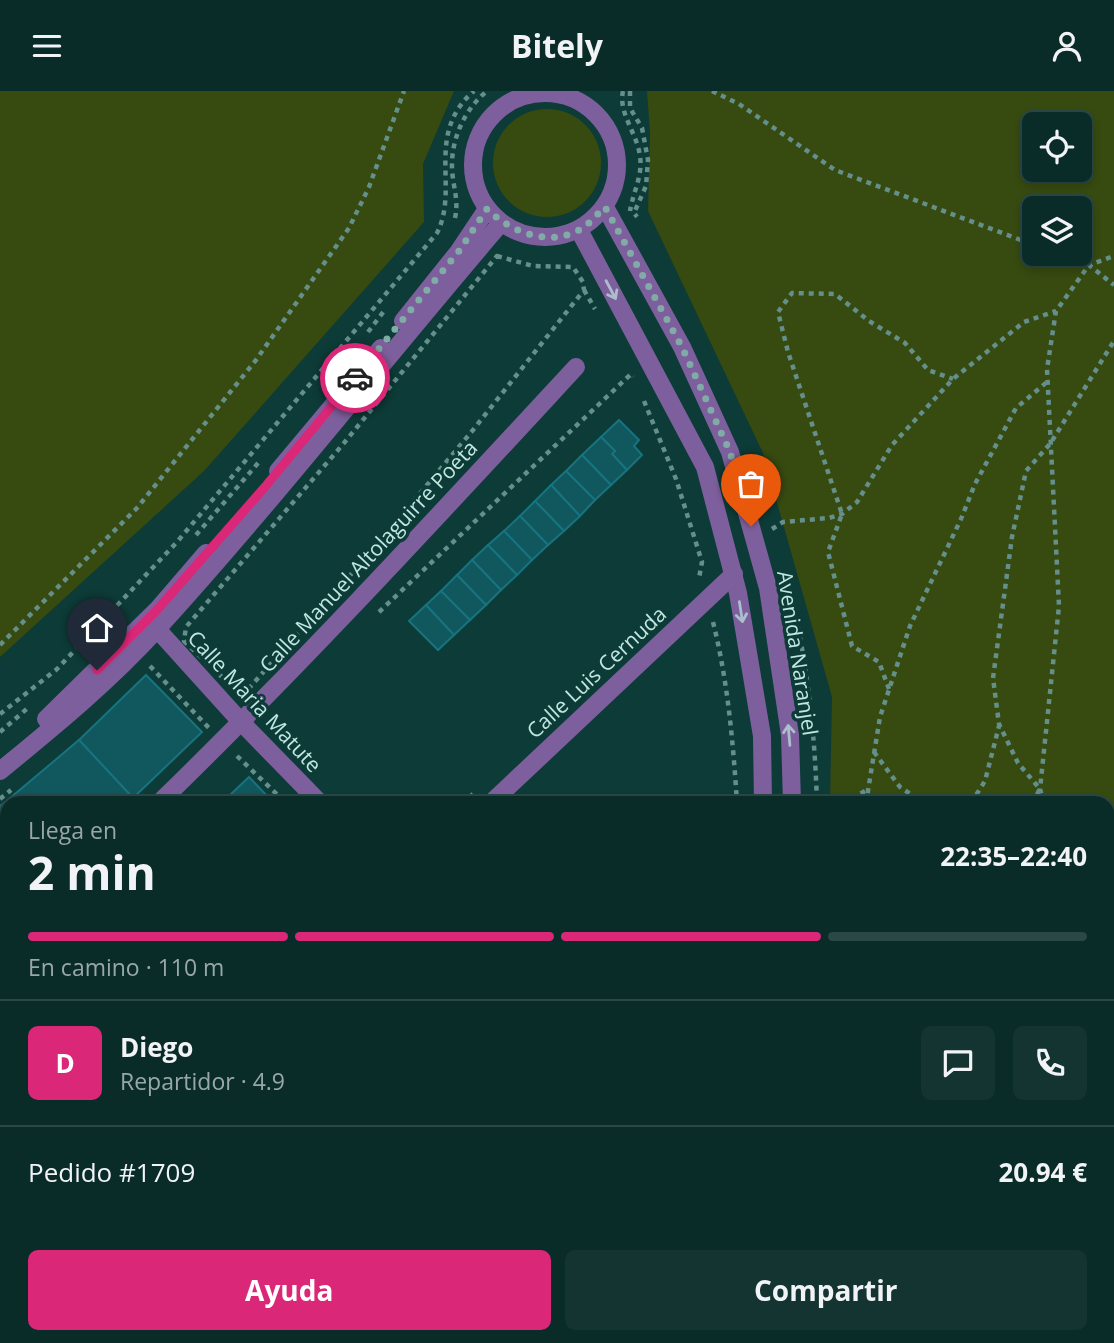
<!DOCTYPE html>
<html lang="es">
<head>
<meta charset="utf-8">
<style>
	:root { --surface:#0a2c29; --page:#133431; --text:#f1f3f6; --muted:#99a7a8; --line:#2a4846; --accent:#db2777 }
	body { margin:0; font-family:"Open Sans",sans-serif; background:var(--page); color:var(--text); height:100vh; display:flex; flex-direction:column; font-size:26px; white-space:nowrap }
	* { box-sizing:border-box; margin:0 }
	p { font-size:23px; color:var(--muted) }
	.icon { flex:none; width:38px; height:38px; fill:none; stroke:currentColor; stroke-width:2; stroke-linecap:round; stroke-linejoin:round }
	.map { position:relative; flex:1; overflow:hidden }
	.drawer { position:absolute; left:0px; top:705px; width:1115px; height:548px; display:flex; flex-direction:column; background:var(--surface); border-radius:21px 21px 0 0; box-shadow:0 4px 10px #0003,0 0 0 2px var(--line) }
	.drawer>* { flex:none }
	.controls { position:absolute; left:1022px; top:21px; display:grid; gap:14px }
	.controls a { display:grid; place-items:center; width:70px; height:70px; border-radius:10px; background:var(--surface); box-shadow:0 4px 10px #0003,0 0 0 2px var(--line); font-size:35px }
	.pin { position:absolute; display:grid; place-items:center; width:60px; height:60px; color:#fff; margin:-72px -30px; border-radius:50% 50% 50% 0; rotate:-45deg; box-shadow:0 0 7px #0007 }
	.pin .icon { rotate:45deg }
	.courier { position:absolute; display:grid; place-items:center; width:70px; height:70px; margin:-35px; border:5px solid #db2777; border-radius:50%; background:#fff; color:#222; box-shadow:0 2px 9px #0007 }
	.overview em { font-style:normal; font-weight:700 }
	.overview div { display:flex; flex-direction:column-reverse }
	.overview { display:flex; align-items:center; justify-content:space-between; height:119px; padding:0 28px }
	h1 { font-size:46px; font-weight:700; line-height:52px }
	.bar { display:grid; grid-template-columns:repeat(4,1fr); gap:10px 7px; align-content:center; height:84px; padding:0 28px }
	.bar i { height:9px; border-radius:5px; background:var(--line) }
	.bar .current { background:var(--accent) }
	.bar p { grid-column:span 4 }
	.line { display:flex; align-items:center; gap:18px; padding:0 28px; border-top:2px solid var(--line) }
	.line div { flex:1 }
	.round { display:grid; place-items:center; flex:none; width:74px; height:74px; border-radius:10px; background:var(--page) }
	.button { display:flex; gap:14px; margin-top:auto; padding:14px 28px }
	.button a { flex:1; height:80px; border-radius:10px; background:var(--accent); color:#fff; font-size:28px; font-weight:700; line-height:80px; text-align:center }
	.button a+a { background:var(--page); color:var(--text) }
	header { display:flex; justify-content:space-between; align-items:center; height:91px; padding:0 28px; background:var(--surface); font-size:32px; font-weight:700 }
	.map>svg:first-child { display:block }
	.green { fill:#374a10; fill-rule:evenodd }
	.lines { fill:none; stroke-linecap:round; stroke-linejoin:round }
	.river { stroke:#25635c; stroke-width:44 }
	.building { fill:#11575e; stroke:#17747f; stroke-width:2 }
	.path { stroke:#648f8b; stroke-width:4.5; stroke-dasharray:5 5; stroke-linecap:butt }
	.minor { stroke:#7e5f9d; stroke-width:18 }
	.oneway { stroke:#acbecd }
	.done { stroke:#81aba6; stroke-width:7; stroke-dasharray:0 12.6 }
	.route { stroke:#db2777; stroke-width:9 }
	.labels { text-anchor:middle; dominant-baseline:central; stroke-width:7; stroke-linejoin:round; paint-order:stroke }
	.street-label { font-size:21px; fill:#c0e7e2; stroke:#0d3b37 }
</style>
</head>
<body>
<header><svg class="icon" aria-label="menu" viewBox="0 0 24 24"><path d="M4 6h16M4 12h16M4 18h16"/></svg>Bitely<svg class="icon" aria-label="person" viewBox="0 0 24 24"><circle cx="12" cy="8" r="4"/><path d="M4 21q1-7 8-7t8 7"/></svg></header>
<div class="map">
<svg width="1114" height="1252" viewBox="0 0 1114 1252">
	<rect width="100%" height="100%" fill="#0d3b37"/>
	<g class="green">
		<polygon points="0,0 454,0 423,73 424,131 204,380 0,566"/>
		<path d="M647,0H1114V1252H729L725,1246H1108V712H830L832,606L763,362L648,120L650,42ZM1034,33H1080V79H1034ZM1034,117H1080V163H1034Z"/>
		<circle cx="547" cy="72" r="54"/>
		<polygon points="91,1246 617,1246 614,1252 74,1252"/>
	</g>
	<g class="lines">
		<g class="river">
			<polyline points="1108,1170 1114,1171"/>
			<polyline points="205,1252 207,1246"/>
		</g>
	</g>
	<g class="building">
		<polygon points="619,329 639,349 634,355 642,364 627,379 612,363 615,360 601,346"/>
		<polygon points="601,346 615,360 612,363 627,379 611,394 582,364"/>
		<polygon points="582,364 611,394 595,409 566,380"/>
		<polygon points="566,380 595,409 580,425 551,394"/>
		<polygon points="551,394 580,425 564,440 535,410"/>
		<polygon points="535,410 564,440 548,454 520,425"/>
		<polygon points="520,425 548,454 532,469 504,440"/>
		<polygon points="504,440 532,469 517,484 488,454"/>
		<polygon points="488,454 517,484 501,499 472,469"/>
		<polygon points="472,469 501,499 486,514 457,484"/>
		<polygon points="457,484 486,514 470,529 441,500"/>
		<polygon points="441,500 470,529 454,544 426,514"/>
		<polygon points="426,514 454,544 438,559 409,530"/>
		<polygon points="146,584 202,641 133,707 79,649"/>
		<polygon points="79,649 133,707 127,712 12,712 9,708"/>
		<polygon points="249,686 274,712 238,712 230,704"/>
		<polygon points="9,708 12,712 7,712 7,809 5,811 0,806 0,715"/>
		<polygon points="7,1041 7,1088 0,1068 0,1044"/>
		<polygon points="7,1172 7,1224 0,1226 0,1174"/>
	</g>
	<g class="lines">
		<g class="path">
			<path d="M623,0C618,22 637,42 640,65C643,85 633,101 630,120"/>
			<polyline points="630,0 630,17 642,37 648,69 646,95 634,122 637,126"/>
			<polyline points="712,0 739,13 835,79 1034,154"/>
			<polyline points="564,3 568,0"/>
			<path d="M455,127C459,109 453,96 452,78C451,48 464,19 487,0"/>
			<polyline points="1059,163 1089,174 1114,165"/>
			<polygon points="497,165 533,175 573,176 583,191 584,199 473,339 371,461 242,605 184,550 186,536 344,352"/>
			<polyline points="584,199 595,218"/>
			<polyline points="368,241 384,220"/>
			<polyline points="644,310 676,388 702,471 699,487"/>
			<polyline points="772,438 783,431 829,427 842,423 857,411 892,354 953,288 1024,231 1056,220"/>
			<polyline points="196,444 259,371"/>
			<polyline points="379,521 631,283 633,286"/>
			<path d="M796,526C809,588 815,649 817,712"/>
			<path d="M713,531C728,591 733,651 737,712"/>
			<polyline points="0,554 137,417 256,269 349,137 369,96 404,0"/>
			<polyline points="150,575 209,637"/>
			<polyline points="889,598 879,571 852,555 828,461 842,423 788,261 778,221 792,202 835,203 869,230 905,252 928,279 953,288"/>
			<path d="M0,623L57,578L177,451L437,142C460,97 424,43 474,0"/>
			<polyline points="0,641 29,616"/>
			<polyline points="874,661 900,696 924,712"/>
			<polyline points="237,665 286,712"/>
			<polyline points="0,708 11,699"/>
			<polyline points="463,712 473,703"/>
			<polyline points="843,712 867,699"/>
			<polyline points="866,712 880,626 910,535 961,428 975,393 1016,317 1047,291"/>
			<polyline points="971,712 985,690 999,635"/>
			<polyline points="1032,712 1040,698 1018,672 999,633 993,587 1012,446 1026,380 1050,353 1114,250"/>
			<polyline points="1044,712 1040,698 1059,515 1047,278 1056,220 1089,174 1114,194"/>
			<polyline points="1108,862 1114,870"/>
			<polyline points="0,877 7,871"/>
			<polyline points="1108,1133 1114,1133"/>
			<polyline points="99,1252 101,1246"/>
			<polyline points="146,1252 150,1246"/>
			<polyline points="476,1252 507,1246"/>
			<polyline points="530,1252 531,1246"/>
		</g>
		<g class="minor">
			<circle cx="545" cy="74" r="72"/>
			<polyline points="605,116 682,256 730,361 768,497 790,644 792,712"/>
			<polyline points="579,139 705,376 738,502 762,645 763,712"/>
			<polyline points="403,230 459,160 487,118"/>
			<polyline points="278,380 381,257"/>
			<polyline points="157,538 242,632 320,712"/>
			<polyline points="46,628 157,519 206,462"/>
			<path d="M0,680C55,635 110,590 158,537C277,406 386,266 501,132"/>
			<path d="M159,712C303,572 439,424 576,276"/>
			<polyline points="491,712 734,483"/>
			<polyline points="0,840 7,834"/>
			<polyline points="0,1131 7,1128"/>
			<polyline points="642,1252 645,1246"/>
			<polyline points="677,1252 680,1246"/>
		</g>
	</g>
	<defs><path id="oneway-shaft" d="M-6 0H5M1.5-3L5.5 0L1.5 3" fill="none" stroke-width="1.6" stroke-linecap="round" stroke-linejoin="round" transform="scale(1.75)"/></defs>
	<g class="oneway">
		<use href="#oneway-shaft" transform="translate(611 199) rotate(62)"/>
		<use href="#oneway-shaft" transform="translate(741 521) rotate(81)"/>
		<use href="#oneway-shaft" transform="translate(789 644) rotate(-95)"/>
	</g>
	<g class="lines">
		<path class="done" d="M355,287L459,160L487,118C511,141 547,156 579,139C589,134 597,123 605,116L682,256L730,361L751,435"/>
		<polyline class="route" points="97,579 157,519 264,397 355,287"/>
	</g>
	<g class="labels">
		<g class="street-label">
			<text transform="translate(368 465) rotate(-47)">Calle Manuel Altolaguirre Poeta</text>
			<text transform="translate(798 562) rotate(81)">Avenida Naranjel</text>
			<text transform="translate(596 581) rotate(-43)">Calle Luis Cernuda</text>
			<text transform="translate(255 610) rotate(47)">Calle Maria Matute</text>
		</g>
	</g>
</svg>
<div class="controls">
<a><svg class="icon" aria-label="locate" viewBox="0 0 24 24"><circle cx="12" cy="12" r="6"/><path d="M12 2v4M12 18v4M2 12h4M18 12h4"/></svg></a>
<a><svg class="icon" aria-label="layers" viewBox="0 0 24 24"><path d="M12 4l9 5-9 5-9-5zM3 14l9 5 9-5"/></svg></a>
</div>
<div class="pin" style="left:751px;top:435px;background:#ea580c"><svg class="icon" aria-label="bag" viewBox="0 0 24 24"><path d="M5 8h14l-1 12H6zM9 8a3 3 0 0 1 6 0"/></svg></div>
<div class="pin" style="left:97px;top:579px;background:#1f2937"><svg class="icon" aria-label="home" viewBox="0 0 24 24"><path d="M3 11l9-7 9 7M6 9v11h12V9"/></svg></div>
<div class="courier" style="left:355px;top:287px"><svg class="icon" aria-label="car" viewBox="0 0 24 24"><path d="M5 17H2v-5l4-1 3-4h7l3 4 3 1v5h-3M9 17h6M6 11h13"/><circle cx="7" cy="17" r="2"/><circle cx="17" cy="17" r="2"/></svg></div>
<section class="drawer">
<div class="overview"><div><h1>2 min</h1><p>Llega en</p></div><em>22:35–22:40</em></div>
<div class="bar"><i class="current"></i><i class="current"></i><i class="current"></i><i></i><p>En camino · 110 m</p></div>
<div class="line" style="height:126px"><b class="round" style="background:var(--accent);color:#fff">D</b><div><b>Diego</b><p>Repartidor · 4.9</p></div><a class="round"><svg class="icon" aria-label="chat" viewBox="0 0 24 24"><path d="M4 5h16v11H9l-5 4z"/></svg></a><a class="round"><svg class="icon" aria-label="phone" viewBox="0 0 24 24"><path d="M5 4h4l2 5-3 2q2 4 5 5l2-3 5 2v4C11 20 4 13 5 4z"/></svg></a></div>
<div class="line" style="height:91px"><div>Pedido #1709</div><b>20.94 €</b></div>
<div class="button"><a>Ayuda</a><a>Compartir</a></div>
</section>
</div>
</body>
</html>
